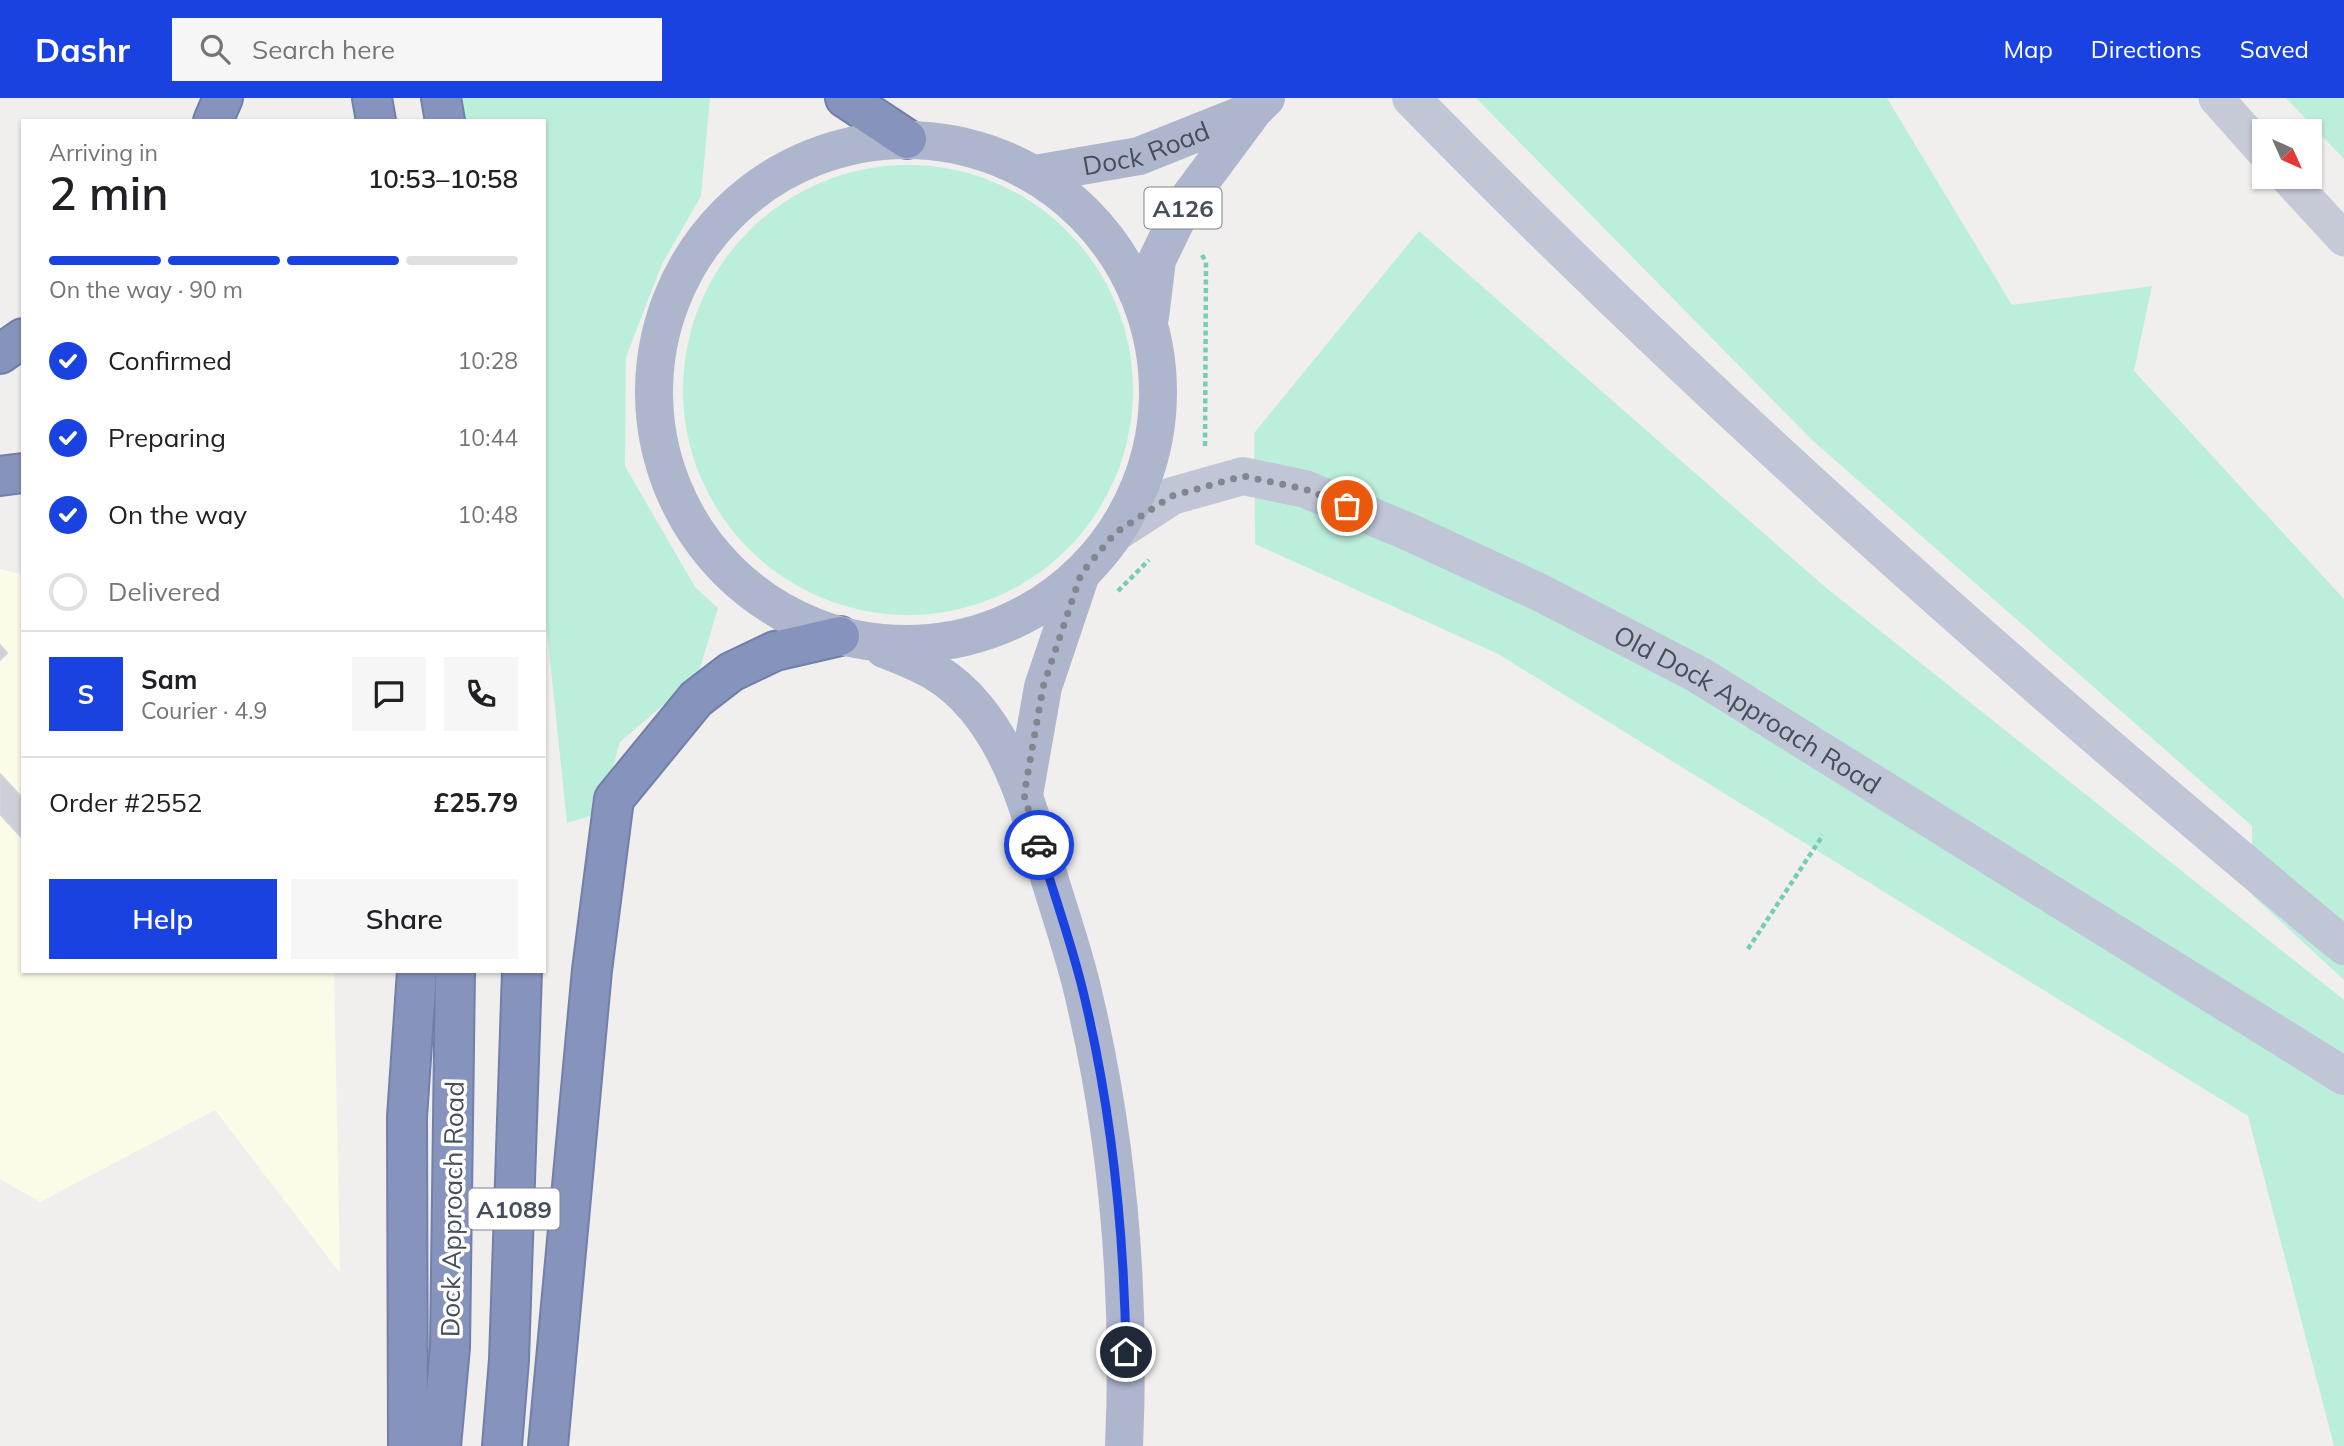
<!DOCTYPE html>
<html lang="en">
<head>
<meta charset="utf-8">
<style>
	:root { --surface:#fff; --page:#f6f6f6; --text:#202124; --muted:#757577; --line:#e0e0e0; --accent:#1942e0 }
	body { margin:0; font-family:Mulish,sans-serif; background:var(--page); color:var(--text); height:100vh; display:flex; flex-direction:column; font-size:26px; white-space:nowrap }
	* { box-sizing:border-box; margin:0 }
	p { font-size:23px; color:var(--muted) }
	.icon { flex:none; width:38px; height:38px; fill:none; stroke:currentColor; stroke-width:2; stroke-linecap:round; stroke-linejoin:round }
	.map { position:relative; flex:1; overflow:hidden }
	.panel { position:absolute; left:21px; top:21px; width:525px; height:854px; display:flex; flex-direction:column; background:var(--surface); border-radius:0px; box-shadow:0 2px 5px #0004 }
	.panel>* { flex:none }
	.needle { width:46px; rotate:135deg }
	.tools { position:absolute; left:2252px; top:21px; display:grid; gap:14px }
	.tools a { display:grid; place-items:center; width:70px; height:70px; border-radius:0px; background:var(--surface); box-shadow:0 2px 5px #0004; font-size:35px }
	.pin { position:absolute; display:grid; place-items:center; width:60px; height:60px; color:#fff; margin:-30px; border:4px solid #fff; border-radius:50%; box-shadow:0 2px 7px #0007 }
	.courier { position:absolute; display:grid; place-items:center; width:70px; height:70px; margin:-35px; border:5px solid #1942e0; border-radius:50%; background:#fff; color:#222; box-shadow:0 2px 9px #0007 }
	.overview em { font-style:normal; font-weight:600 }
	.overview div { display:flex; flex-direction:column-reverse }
	.overview { display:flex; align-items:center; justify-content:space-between; height:119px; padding:0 28px }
	h1 { font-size:46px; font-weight:600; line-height:52px }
	.bar { display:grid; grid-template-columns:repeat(4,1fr); gap:10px 7px; align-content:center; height:84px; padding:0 28px }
	.bar i { height:9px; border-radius:5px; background:var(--line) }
	.bar .active { background:var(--accent) }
	.bar p { grid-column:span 4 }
	.line { display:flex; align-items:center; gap:18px; padding:0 28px; border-top:2px solid var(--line) }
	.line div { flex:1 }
	.round { display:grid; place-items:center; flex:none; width:74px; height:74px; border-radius:0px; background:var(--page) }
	ol { padding:0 28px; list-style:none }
	li { display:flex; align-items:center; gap:21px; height:77px }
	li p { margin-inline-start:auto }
	li .icon { padding:7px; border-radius:50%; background:var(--accent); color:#fff; stroke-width:4 }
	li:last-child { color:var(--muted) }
	li i { width:38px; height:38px; border:4px solid var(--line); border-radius:50% }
	.button { display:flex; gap:14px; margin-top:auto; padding:14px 28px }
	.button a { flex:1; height:80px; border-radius:0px; background:var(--accent); color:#fff; font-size:28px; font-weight:600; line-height:80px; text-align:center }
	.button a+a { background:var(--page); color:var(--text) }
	header { display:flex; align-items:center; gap:42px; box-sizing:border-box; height:98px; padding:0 35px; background:var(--accent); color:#fff }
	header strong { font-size:33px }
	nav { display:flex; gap:38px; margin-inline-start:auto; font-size:24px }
	.search { width:490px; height:63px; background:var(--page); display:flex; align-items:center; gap:18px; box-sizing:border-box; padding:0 24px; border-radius:0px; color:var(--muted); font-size:26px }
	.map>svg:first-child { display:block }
	.commercial { fill:#fcfbe7 }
	.green { fill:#bcefdb }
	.building { fill:#cdcfd6; stroke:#d2d3da; stroke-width:2 }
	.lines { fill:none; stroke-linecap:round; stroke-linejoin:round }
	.highway-casing { stroke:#717fa9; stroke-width:42 }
	.path { stroke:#74cdb5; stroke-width:4.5; stroke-dasharray:5 3.5; stroke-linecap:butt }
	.street { stroke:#c5cad6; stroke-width:35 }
	.secondary { stroke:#c1c6d7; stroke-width:38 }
	.primary { stroke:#aeb6cd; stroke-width:38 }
	.highway { stroke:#8694bd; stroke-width:38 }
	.done { stroke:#82868f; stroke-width:7; stroke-dasharray:0 12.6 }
	.route { stroke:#1942e0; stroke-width:9 }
	.labels { text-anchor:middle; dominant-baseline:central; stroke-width:7; stroke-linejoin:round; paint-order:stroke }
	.shield { fill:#fff; stroke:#7e828d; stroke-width:2 }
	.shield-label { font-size:24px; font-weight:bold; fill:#464d5c }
	.street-label { font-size:26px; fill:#464d5c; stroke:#fff }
</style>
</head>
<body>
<header>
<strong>Dashr</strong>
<div class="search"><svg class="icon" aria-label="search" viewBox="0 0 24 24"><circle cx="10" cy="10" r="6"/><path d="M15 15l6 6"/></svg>Search here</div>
<nav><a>Map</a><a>Directions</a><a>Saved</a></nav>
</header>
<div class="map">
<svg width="2344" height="1348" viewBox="0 0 2344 1348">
	<rect width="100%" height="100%" fill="#f1efee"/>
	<polygon class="commercial" points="0,471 23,477 23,873 334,873 340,1175 215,1012 40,1104 0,1081"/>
	<g class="green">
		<polygon points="460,0 710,0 701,98 662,166 626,259 625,368 695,489 718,510 698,577 620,644 600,715 567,725 544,505 544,23 465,23"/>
		<polygon points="1476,0 1887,0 2012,207 2152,188 2134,273 2344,501 2344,882 2252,797 2252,728 1812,342"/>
		<polygon points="2286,0 2344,0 2344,61"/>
		<circle cx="908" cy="292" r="225"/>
		<polygon points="1419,133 1824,488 2344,902 2344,1348 2334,1348 2248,1018 1498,556 1255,446 1254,335"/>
	</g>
	<g class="building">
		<polygon points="0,547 7,555 0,562"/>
		<polygon points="0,676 23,701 23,741 0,716"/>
	</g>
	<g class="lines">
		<defs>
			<g id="highway">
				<polyline points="372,0 376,23"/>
				<polyline points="441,0 445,23"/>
				<polyline points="845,0 907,41"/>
				<polyline points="213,23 223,0"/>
				<polyline points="0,256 23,240"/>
				<polyline points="0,378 23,375"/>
				<polyline points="408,1348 407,1019 417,873"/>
				<polyline points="441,1348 450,1249 455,873"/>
				<polyline points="502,1348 509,1262 522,873"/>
				<polyline points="548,1348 592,872 614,701 696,601 731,574 775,553 840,538"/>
			</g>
		</defs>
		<use href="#highway" class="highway-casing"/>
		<g class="path">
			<polyline points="1202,157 1206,164 1205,350"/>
			<polyline points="1118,493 1149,462"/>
			<polyline points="1748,851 1823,737"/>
		</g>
		<g class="street">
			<polyline points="2216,0 2264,54"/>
			<polyline points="2287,79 2344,141"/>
		</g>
		<g class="secondary">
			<path d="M1411,0C1704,300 2021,580 2344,848"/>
			<path id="s1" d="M1115,435L1172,398L1243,378L1305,391L1409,434L1539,494L1699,577L2344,978"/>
		</g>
		<g class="primary">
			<circle cx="906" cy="294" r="252"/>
			<path id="s2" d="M1035,76L1139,58L1254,12"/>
			<polyline points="1150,219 1157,162 1173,129 1185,105 1254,12 1266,0"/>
			<path d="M884,551C924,567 948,576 976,610C1016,658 1032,721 1049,779C1060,815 1072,850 1081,886C1118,1037 1131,1193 1124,1348"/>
			<polyline points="1024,697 1043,589 1081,476"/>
		</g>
		<use href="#highway" class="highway"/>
	</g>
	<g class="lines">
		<polyline class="done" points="1039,747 1024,697 1043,589 1081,476 1115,435 1172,398 1243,378 1305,391 1347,408"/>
		<path class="route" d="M1039,747C1053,793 1069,838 1081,885C1111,1005 1124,1130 1126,1254"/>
	</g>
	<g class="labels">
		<g class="shield">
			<rect x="1144.5" y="89.5" width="77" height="41" rx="5"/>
			<rect x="468.5" y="1090.5" width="91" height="41" rx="5"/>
		</g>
		<g class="shield-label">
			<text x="1183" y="110">A126</text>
			<text x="514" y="1111">A1089</text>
		</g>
		<g class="street-label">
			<text stroke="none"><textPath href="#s2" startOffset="114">Dock Road</textPath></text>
			<text stroke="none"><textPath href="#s1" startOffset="700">Old Dock Approach Road</textPath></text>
			<text transform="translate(452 1111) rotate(-89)">Dock Approach Road</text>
		</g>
	</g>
</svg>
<div class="tools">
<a><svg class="needle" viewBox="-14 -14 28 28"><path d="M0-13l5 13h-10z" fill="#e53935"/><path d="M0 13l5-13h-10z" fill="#757577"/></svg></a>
</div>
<div class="pin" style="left:1347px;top:408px;background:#ea580c"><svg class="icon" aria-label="bag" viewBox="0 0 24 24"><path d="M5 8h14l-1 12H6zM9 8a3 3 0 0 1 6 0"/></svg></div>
<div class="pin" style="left:1126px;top:1254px;background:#1f2937"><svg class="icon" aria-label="home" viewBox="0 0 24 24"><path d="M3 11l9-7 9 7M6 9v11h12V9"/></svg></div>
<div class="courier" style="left:1039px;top:747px"><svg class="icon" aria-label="car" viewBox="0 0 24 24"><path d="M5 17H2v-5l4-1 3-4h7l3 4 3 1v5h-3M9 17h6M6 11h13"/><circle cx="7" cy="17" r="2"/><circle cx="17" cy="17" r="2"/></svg></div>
<section class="panel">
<div class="overview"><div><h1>2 min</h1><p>Arriving in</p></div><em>10:53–10:58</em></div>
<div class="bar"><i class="active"></i><i class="active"></i><i class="active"></i><i></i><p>On the way · 90 m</p></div>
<ol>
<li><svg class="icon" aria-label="check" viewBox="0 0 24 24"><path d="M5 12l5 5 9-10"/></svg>Confirmed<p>10:28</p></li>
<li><svg class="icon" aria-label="check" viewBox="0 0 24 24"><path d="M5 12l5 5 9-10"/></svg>Preparing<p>10:44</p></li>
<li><svg class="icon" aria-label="check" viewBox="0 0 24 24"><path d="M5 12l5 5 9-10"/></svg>On the way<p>10:48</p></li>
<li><i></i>Delivered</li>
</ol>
<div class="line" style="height:126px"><b class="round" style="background:var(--accent);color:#fff">S</b><div><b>Sam</b><p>Courier · 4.9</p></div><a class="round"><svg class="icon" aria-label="chat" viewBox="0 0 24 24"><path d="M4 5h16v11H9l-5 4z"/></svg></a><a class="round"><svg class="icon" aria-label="phone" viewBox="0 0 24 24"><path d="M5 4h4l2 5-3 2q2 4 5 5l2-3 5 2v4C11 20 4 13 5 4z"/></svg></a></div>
<div class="line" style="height:91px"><div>Order #2552</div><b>£25.79</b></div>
<div class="button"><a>Help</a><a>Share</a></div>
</section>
</div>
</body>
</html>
